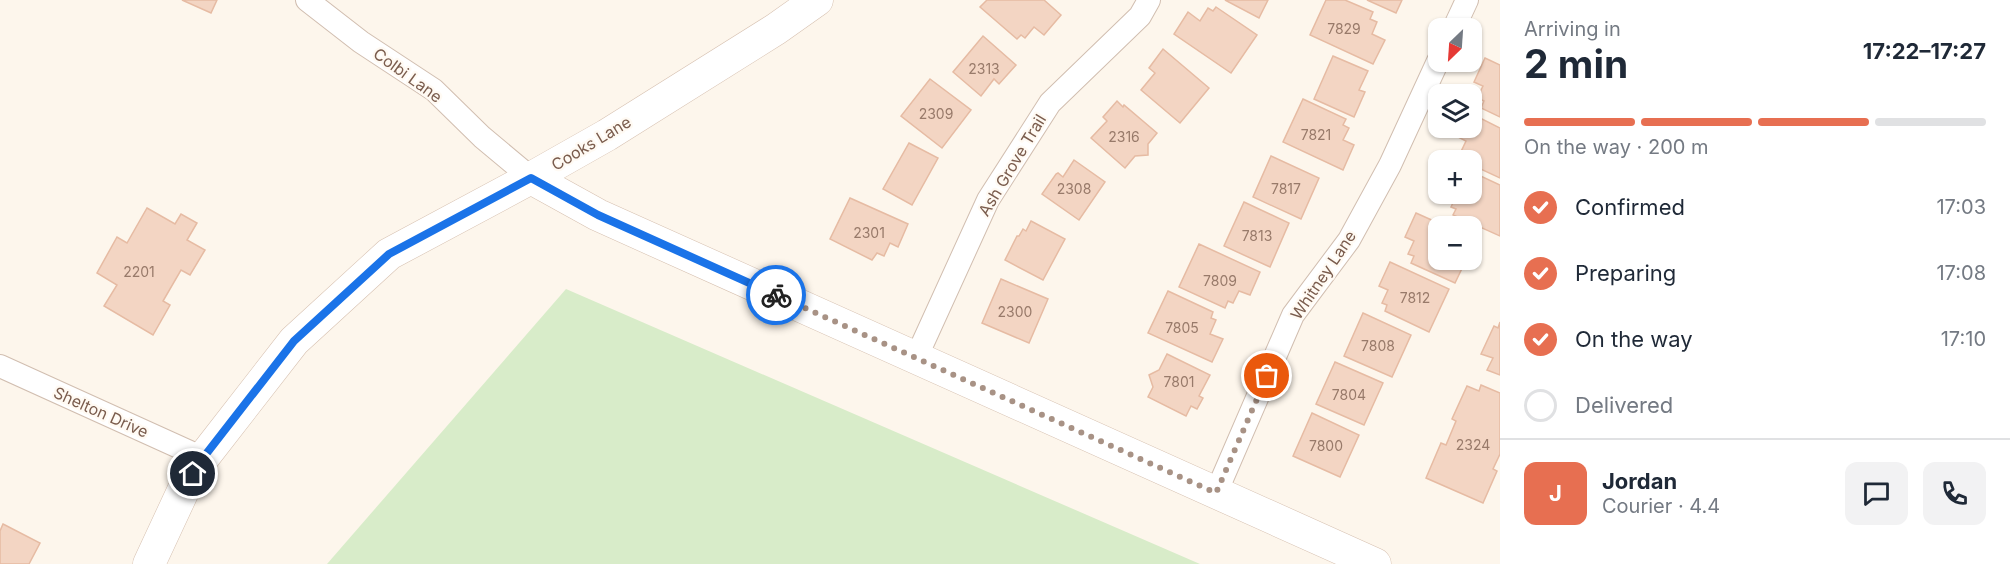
<!DOCTYPE html>
<html lang="en">
<head>
<meta charset="utf-8">
<style>
	:root { --surface:#fff; --page:#f2f2f3; --text:#1f2937; --muted:#747a83; --line:#e0e1e3; --accent:#e76f51 }
	body { margin:0; font-family:Inter,sans-serif; background:var(--page); color:var(--text); height:100vh; display:flex; flex-direction:column; font-size:22px; white-space:nowrap }
	* { box-sizing:border-box; margin:0 }
	p { font-size:20px; color:var(--muted) }
	.icon { flex:none; width:33px; height:33px; fill:none; stroke:currentColor; stroke-width:2; stroke-linecap:round; stroke-linejoin:round }
	.map { position:relative; flex:1; overflow:hidden }
	.sheet { display:flex; flex-direction:column; background:var(--surface); width:510px }
	.sheet>* { flex:none }
	.needle { width:39px; rotate:205deg }
	.tools { position:absolute; left:1428px; top:18px; display:grid; gap:12px }
	.tools a { display:grid; place-items:center; width:54px; height:54px; border-radius:12px; background:var(--surface); box-shadow:0 2px 4px #0004; font-size:30px }
	.pin { position:absolute; display:grid; place-items:center; width:51px; height:51px; color:#fff; margin:-26px; border:3px solid #fff; border-radius:50%; box-shadow:0 2px 6px #0007 }
	.courier { position:absolute; display:grid; place-items:center; width:60px; height:60px; margin:-30px; border:4px solid #1a73e8; border-radius:50%; background:#fff; color:#222; box-shadow:0 2px 8px #0007 }
	.headline em { font-style:normal; font-weight:700 }
	.headline div { display:flex; flex-direction:column-reverse }
	.headline { display:flex; align-items:center; justify-content:space-between; height:102px; padding:0 24px }
	h1 { font-size:39px; font-weight:700; line-height:45px }
	.bar { display:grid; grid-template-columns:repeat(4,1fr); gap:9px 6px; align-content:center; height:72px; padding:0 24px }
	.bar i { height:8px; border-radius:4px; background:var(--line) }
	.bar .current { background:var(--accent) }
	.bar p { grid-column:span 4 }
	.line { display:flex; align-items:center; gap:15px; padding:0 24px; border-top:2px solid var(--line) }
	.line div { flex:1 }
	.round { display:grid; place-items:center; flex:none; width:63px; height:63px; border-radius:12px; background:var(--page) }
	ol { padding:0 24px; list-style:none }
	li { display:flex; align-items:center; gap:18px; height:66px }
	li p { margin-inline-start:auto }
	li .icon { padding:6px; border-radius:50%; background:var(--accent); color:#fff; stroke-width:4 }
	li:last-child { color:var(--muted) }
	li i { width:33px; height:33px; border:3px solid var(--line); border-radius:50% }
	main { display:flex; flex:1; min-height:0 }
	.map>svg:first-child { display:block }
	.green { fill:#d8ecc9 }
	.building { fill:#f3d5c3; stroke:#e6bba3; stroke-width:1.5 }
	.lines { fill:none; stroke-linecap:round; stroke-linejoin:round }
	.street-casing { stroke:#d1beb0; stroke-width:24 }
	.secondary-casing { stroke:#d6c0b0; stroke-width:33 }
	.street { stroke:#fff; stroke-width:22 }
	.secondary { stroke:#fff; stroke-width:32 }
	.done { stroke:#a89285; stroke-width:6; stroke-dasharray:0 10.8 }
	.route { stroke:#1a73e8; stroke-width:8 }
	.labels { text-anchor:middle; dominant-baseline:central; stroke-width:4.5; stroke-linejoin:round; paint-order:stroke }
	.number-label { font-size:14px; fill:#987a6a }
	.street-label { font-size:16px; fill:#7a5c4d; stroke:#fffaf3 }
</style>
</head>
<body>
<main>
<div class="map">
<svg width="1500" height="564" viewBox="0 0 1500 564">
	<rect width="100%" height="100%" fill="#fdf6ec"/>
	<polygon class="green" points="566,289 1200,564 327,564"/>
	<g class="building">
		<polygon points="182,0 217,0 211,13"/>
		<polygon points="987,0 1044,0 1061,15 1044,35 1034,27 1025,38 1021,35 1017,39 980,7"/>
		<polygon points="1225,0 1268,0 1259,18"/>
		<polygon points="1326,0 1345,0 1373,12 1370,19 1377,22 1372,34 1385,40 1373,64 1310,35"/>
		<polygon points="1367,0 1402,0 1396,13"/>
		<polygon points="1216,7 1257,35 1231,73 1174,34 1188,12 1200,21 1208,8 1213,11"/>
		<polygon points="983,36 1016,65 999,84 994,79 981,96 953,72"/>
		<polygon points="1163,49 1209,88 1180,123 1141,90 1155,73 1149,68"/>
		<polygon points="1333,56 1368,71 1359,90 1365,92 1354,117 1314,99"/>
		<polygon points="1485,58 1500,65 1500,117 1481,108 1484,101 1477,98 1483,86 1474,82"/>
		<polygon points="930,79 971,110 942,148 901,116"/>
		<polygon points="1303,99 1346,119 1343,125 1349,128 1343,140 1354,145 1343,170 1283,142"/>
		<polygon points="1117,101 1123,107 1124,105 1157,133 1148,144 1148,155 1135,156 1125,168 1091,138 1107,121 1103,117"/>
		<polygon points="1472,114 1500,128 1500,178 1472,165 1472,160 1458,158 1466,141 1450,133 1452,128 1472,128"/>
		<polygon points="909,143 938,158 912,205 883,189"/>
		<polygon points="1271,156 1319,178 1301,219 1253,197"/>
		<polygon points="1074,160 1105,182 1079,220 1042,194 1056,174 1058,173 1063,177"/>
		<polygon points="1472,172 1500,185 1500,236 1453,215 1456,209 1451,207 1457,194 1472,194"/>
		<polygon points="850,198 908,224 898,247 890,243 884,256 877,253 872,260 830,239"/>
		<polygon points="1244,202 1289,223 1270,267 1224,246"/>
		<polygon points="147,208 175,224 181,214 197,223 187,240 205,250 190,275 181,270 163,301 170,305 153,335 104,306 117,285 97,273 117,237 127,243"/>
		<polygon points="1416,213 1445,226 1438,226 1438,260 1466,260 1455,283 1411,263 1414,256 1408,254 1414,241 1405,237"/>
		<polygon points="1031,221 1065,239 1043,280 1005,260 1017,236 1019,236 1023,229 1026,231"/>
		<polygon points="1199,244 1260,272 1250,295 1239,291 1233,303 1228,301 1225,308 1179,287"/>
		<polygon points="1390,262 1449,289 1429,332 1385,311 1387,305 1382,303 1388,290 1379,286"/>
		<polygon points="1001,279 1048,299 1029,343 982,323"/>
		<polygon points="1168,291 1213,312 1211,318 1216,320 1210,334 1223,339 1212,362 1148,333"/>
		<polygon points="1363,313 1411,335 1392,377 1344,356"/>
		<polygon points="1500,322 1500,375 1487,370 1493,358 1481,354 1494,326 1498,328"/>
		<polygon points="1167,354 1210,375 1199,396 1203,398 1197,409 1191,406 1186,416 1148,397 1153,387 1149,375 1159,370"/>
		<polygon points="1335,362 1383,383 1364,425 1316,404"/>
		<polygon points="1481,385 1500,393 1500,454 1493,469 1497,471 1483,503 1426,478 1441,443 1446,445 1456,421 1452,419 1467,386 1479,391"/>
		<polygon points="1312,413 1359,435 1340,477 1293,456"/>
		<polygon points="3,524 40,543 29,564 0,564 0,531"/>
	</g>
	<g class="lines">
		<defs>
			<g id="street">
				<polyline points="307,0 361,42 434,90 482,137 531,178"/>
				<polyline points="1454,28 1467,0"/>
				<polyline points="916,358 988,200 1050,103 1140,16 1149,0"/>
				<polyline points="0,366 203,458"/>
				<polyline points="1216,493 1293,315 1349,240 1390,165 1438,61"/>
			</g>
			<g id="secondary">
				<polyline points="531,178 598,215 1375,564"/>
				<polyline points="149,564 183,491 203,458 294,341 389,254 531,178 607,135 776,29 817,0"/>
			</g>
		</defs>
		<use href="#street" class="street-casing"/>
		<use href="#secondary" class="secondary-casing"/>
		<use href="#street" class="street"/>
		<use href="#secondary" class="secondary"/>
	</g>
	<g class="lines">
		<polyline class="done" points="776,295 1216,493 1267,376"/>
		<polyline class="route" points="193,474 203,458 294,341 389,254 531,178 598,215 776,295"/>
	</g>
	<g class="labels">
		<g class="number-label">
			<text x="1344" y="28">7829</text>
			<text x="984" y="68">2313</text>
			<text x="936" y="113">2309</text>
			<text x="1316" y="134">7821</text>
			<text x="1124" y="136">2316</text>
			<text x="1074" y="188">2308</text>
			<text x="1286" y="188">7817</text>
			<text x="869" y="232">2301</text>
			<text x="1257" y="235">7813</text>
			<text x="139" y="271">2201</text>
			<text x="1220" y="280">7809</text>
			<text x="1415" y="297">7812</text>
			<text x="1015" y="311">2300</text>
			<text x="1182" y="327">7805</text>
			<text x="1378" y="345">7808</text>
			<text x="1179" y="381">7801</text>
			<text x="1349" y="394">7804</text>
			<text x="1473" y="444">2324</text>
			<text x="1326" y="445">7800</text>
		</g>
		<g class="street-label">
			<text transform="translate(408 75) rotate(36)">Colbi Lane</text>
			<text transform="translate(591 143) rotate(-31)">Cooks Lane</text>
			<text transform="translate(1012 165) rotate(-59)">Ash Grove Trail</text>
			<text transform="translate(1323 275) rotate(-56)">Whitney Lane</text>
			<text transform="translate(101 412) rotate(24)">Shelton Drive</text>
		</g>
	</g>
</svg>
<div class="tools">
<a><svg class="needle" viewBox="-14 -14 28 28"><path d="M0-13l5 13h-10z" fill="#e53935"/><path d="M0 13l5-13h-10z" fill="#747a83"/></svg></a>
<a><svg class="icon" aria-label="layers" viewBox="0 0 24 24"><path d="M12 4l9 5-9 5-9-5zM3 14l9 5 9-5"/></svg></a>
<a>+</a>
<a>−</a>
</div>
<div class="pin" style="left:1267px;top:376px;background:#ea580c"><svg class="icon" aria-label="bag" viewBox="0 0 24 24"><path d="M5 8h14l-1 12H6zM9 8a3 3 0 0 1 6 0"/></svg></div>
<div class="pin" style="left:193px;top:474px;background:#1f2937"><svg class="icon" aria-label="home" viewBox="0 0 24 24"><path d="M3 11l9-7 9 7M6 9v11h12V9"/></svg></div>
<div class="courier" style="left:776px;top:295px"><svg class="icon" aria-label="bike" viewBox="0 0 24 24"><circle cx="6" cy="16" r="4"/><circle cx="18" cy="16" r="4"/><path d="M6 16l4-8h5l3 8M10 8l3 8H6M13 5h3"/></svg></div>
</div>
<section class="sheet">
<div class="headline"><div><h1>2 min</h1><p>Arriving in</p></div><em>17:22–17:27</em></div>
<div class="bar"><i class="current"></i><i class="current"></i><i class="current"></i><i></i><p>On the way · 200 m</p></div>
<ol>
<li><svg class="icon" aria-label="check" viewBox="0 0 24 24"><path d="M5 12l5 5 9-10"/></svg>Confirmed<p>17:03</p></li>
<li><svg class="icon" aria-label="check" viewBox="0 0 24 24"><path d="M5 12l5 5 9-10"/></svg>Preparing<p>17:08</p></li>
<li><svg class="icon" aria-label="check" viewBox="0 0 24 24"><path d="M5 12l5 5 9-10"/></svg>On the way<p>17:10</p></li>
<li><i></i>Delivered</li>
</ol>
<div class="line" style="height:108px"><b class="round" style="background:var(--accent);color:#fff">J</b><div><b>Jordan</b><p>Courier · 4.4</p></div><a class="round"><svg class="icon" aria-label="chat" viewBox="0 0 24 24"><path d="M4 5h16v11H9l-5 4z"/></svg></a><a class="round"><svg class="icon" aria-label="phone" viewBox="0 0 24 24"><path d="M5 4h4l2 5-3 2q2 4 5 5l2-3 5 2v4C11 20 4 13 5 4z"/></svg></a></div>
</section>
</main>
</body>
</html>
